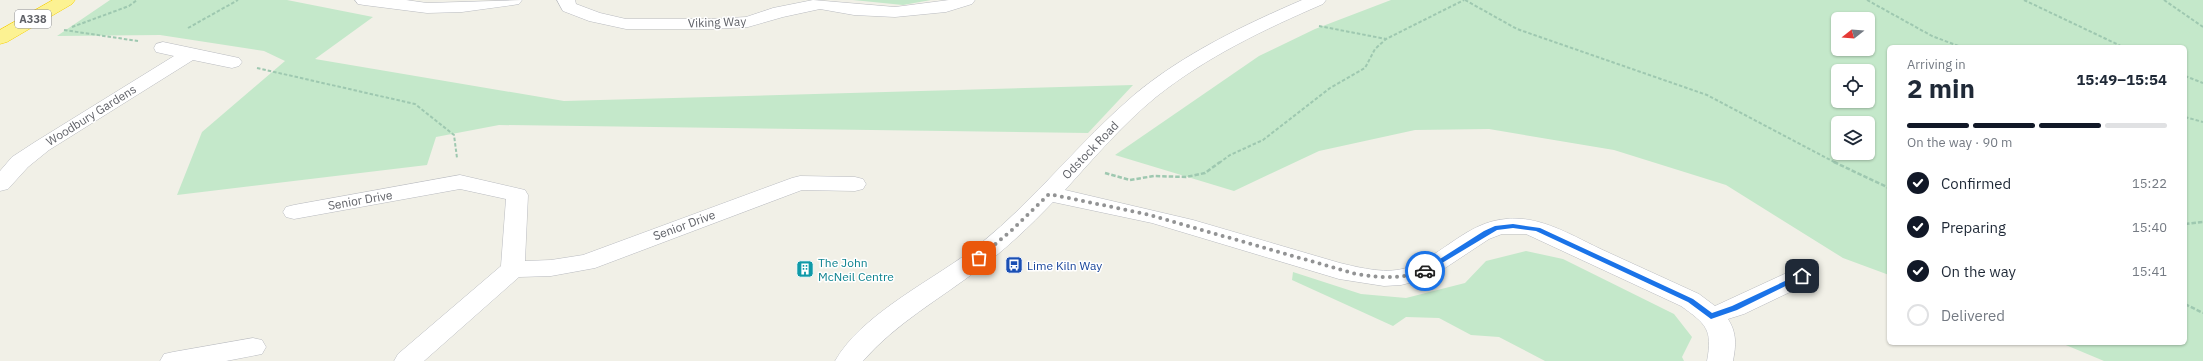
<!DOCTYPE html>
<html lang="en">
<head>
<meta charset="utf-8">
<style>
	:root { --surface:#fff; --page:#f2f2f3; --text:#1f2937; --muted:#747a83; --line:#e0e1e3; --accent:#111827 }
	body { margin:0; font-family:"IBM Plex Sans",sans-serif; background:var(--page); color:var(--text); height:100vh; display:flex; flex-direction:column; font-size:15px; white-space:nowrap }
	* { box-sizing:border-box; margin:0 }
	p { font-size:13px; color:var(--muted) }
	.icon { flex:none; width:22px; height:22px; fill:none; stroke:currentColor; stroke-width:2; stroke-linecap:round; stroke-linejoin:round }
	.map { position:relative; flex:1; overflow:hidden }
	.drawer { position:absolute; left:1887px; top:45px; width:300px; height:300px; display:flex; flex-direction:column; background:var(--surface); border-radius:6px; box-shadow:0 1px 3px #0004 }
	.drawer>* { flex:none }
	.needle { width:26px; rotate:253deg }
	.fabs { position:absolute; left:1831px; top:12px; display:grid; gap:8px }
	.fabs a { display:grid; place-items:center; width:44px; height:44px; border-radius:6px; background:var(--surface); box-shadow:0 1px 3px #0004; font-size:20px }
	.pin { position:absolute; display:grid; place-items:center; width:34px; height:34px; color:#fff; margin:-17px; border-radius:8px; box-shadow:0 2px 6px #0006 }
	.courier { position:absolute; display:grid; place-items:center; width:40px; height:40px; margin:-20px; border:3px solid #1a73e8; border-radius:50%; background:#fff; color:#222; box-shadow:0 1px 5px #0007 }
	.overview em { font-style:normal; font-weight:700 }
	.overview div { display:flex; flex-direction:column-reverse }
	.overview { display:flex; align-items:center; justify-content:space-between; height:68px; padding:0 20px }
	h1 { font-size:26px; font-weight:700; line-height:30px }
	.bar { display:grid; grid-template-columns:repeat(4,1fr); gap:6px 4px; align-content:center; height:48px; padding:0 20px }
	.bar i { height:5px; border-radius:3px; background:var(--line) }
	.bar .selected { background:var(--accent) }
	.bar p { grid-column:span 4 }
	ol { padding:0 20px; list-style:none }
	li { display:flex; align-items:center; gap:12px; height:44px }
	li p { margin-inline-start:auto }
	li .icon { padding:4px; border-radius:50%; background:var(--accent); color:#fff; stroke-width:4 }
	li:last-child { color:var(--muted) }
	li i { width:22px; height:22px; border:2px solid var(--line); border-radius:50% }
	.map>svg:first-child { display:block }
	.green { fill:#c4e8ca; fill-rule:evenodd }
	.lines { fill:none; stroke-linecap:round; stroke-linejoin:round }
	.minor-casing { stroke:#b9bbc0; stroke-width:1 }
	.highway-casing { stroke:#f7d001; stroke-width:1 }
	.path-far1 { stroke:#9ec8b0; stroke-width:2; stroke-dasharray:3.5 2; stroke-linecap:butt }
	.path { stroke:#9ec8b0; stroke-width:2.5; stroke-dasharray:4.5 2; stroke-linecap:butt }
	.minor { fill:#fff; fill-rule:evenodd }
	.highway { fill:#fcf292; fill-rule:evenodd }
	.route { fill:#1a73e8 }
	.done { stroke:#929394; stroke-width:4; stroke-dasharray:0 7.2 }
	.labels { text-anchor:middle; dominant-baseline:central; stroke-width:3; stroke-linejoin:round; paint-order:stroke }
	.shield { fill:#fff; stroke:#8f9095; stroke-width:1 }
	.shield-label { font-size:11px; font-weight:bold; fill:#5f6167 }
	.street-label { font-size:12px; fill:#5f6167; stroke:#fff }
	.culture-label { font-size:12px; fill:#0d838f; stroke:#fff; text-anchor:start }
	.transit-label { font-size:12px; fill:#164399; stroke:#fff; text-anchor:start }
</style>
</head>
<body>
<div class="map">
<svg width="2203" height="361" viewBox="0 0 2203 361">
	<rect width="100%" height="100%" fill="#f1f0e7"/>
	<g class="green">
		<polygon points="110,0 287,0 373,17 315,59 564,101 1133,85 1088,133 499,125 436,137 427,165 177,195 202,132 285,61 264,51 160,35 57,36"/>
		<polygon points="853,0 931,0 903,5"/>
		<path d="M1391,0H2203V361H2104L2061,343H2185V47H1889V275L1843,258L1726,185L1614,150L1489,129L1415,130L1319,151L1234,191L1115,155L1259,56L1315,29ZM1838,19H1868V49H1838ZM1838,71H1868V101H1838ZM1838,123H1868V153H1838Z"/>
		<polygon points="1526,251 1563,259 1674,314 1692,337 1682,357 1684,361 1545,361 1499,337 1471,335 1439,318 1406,317 1393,326 1292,280 1293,272 1361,294 1406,298 1465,283 1486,261"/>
	</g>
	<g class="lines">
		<defs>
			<g id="minor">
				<polygon points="355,0 406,0 427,3 522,0 519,4 513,5 462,12 427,13 364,5 358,4"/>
				<polygon points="557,0 575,0 576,4 600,13 626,19 712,19 746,17 773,8 813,0 895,7 949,0 975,0 972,4 946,12 895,17 854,15 820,9 783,17 748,27 712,29 626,29 589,21 563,11"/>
				<path d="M1302,0H1326L1323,4C1265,29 1206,57 1156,97C1123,124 1094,158 1065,190L1193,220L1340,263C1361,268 1388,275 1409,267C1443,255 1467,222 1506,219C1541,215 1574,237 1605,251C1636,265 1668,280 1699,294L1715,306L1793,270L1802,268L1811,270L1814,276L1811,282L1744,314L1728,319C1737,333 1736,345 1733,361H1707C1713,329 1706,324 1681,306L1526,234H1502L1489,239L1439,272L1425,279L1401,285L1384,286L1339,279L1152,223L1053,202C1030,226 1006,249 979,269C940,299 896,323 863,361H835C863,312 936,279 980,244C1036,199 1080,141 1134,95C1183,54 1244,25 1302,0Z"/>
				<polygon points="163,42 239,58 242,62 239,66 232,68 193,60 49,150 28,167 8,189 0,191 0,171 12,157 35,142 174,56 156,52 154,48 156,44"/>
				<polygon points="460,175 525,190 528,195 525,261 551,260 583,255 792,178 800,176 855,177 863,179 866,184 863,189 855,191 802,190 595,268 551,276 519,277 424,361 394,361 398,354 501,266 506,199 460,189 294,219 286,217 283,212 286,207 294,205"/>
				<polygon points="253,338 262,340 266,347 262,354 226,361 160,361 164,354 173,352"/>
			</g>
			<polygon id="highway" points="53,0 75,0 72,4 7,42 0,44 0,30"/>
		</defs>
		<use href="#minor" class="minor-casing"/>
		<use href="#highway" class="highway-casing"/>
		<g class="path-far1">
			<polyline points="1465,0 1517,29 1707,95 1836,163"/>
			<polyline points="1867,0 1932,36 1961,47"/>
			<polyline points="2024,0 2123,47"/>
			<polyline points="2164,0 2203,27"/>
			<polyline points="1319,26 1386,39 1464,0"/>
			<polyline points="72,27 129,6 137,0"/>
			<polyline points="188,28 238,0"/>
			<polyline points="64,30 138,41"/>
			<polyline points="257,68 415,104 454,135 457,158"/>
			<polyline points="2185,76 2203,83"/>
			<polyline points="2185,117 2203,122"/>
			<polyline points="1219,163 1230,155 1263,140 1330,88 1365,68 1375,49 1386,39"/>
		</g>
		<g class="path">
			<polyline points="1834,162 1889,188"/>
			<polyline points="1105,173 1130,180 1154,176 1186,177 1205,173 1220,162"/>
			<polyline points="2185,224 2203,222"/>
			<polyline points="2185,304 2203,313"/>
		</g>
		<use href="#minor" class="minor"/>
		<use href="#highway" class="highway"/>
	</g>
	<polygon class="route" points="1513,224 1540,228 1693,299 1712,313 1732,306 1800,274 1806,276 1737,310 1711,319 1688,302 1536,231 1513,228 1497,230 1427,272 1421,271 1484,231 1495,226"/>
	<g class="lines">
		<path class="done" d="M979,258L1012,230L1049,194L1146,214L1356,274C1380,278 1401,279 1425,271"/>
	</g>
	<defs>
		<symbol id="bus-square" viewBox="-11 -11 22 22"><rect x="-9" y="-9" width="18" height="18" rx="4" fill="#1a4fb4" stroke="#fff"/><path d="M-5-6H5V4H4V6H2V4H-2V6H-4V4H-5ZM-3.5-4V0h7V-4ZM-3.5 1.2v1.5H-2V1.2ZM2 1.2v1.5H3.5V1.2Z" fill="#fff"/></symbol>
		<symbol id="building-square" viewBox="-11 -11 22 22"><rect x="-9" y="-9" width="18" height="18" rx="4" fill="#0f9aa8" stroke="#fff"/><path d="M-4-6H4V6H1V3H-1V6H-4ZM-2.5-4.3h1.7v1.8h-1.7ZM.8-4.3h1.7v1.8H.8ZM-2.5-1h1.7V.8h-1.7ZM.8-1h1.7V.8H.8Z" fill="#fff"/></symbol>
	</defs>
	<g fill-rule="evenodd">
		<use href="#bus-square" x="1004" y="255" width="20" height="20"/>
		<use href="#building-square" x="795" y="259" width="20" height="20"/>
	</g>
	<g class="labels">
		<rect class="shield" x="15" y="10" width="36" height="18" rx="3"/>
		<g class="shield-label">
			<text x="33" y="19">A338</text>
		</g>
		<g class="street-label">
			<text transform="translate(717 22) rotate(-2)">Viking Way</text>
			<text transform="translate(91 115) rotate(-32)">Woodbury Gardens</text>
			<text transform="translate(1090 150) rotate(-46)">Odstock Road</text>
			<text transform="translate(360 200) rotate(-10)">Senior Drive</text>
			<text transform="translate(684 225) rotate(-20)">Senior Drive</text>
		</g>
		<g class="culture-label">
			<text x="818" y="262">The John<tspan x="818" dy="14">McNeil Centre</tspan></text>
		</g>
		<g class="transit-label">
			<text x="1027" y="265">Lime Kiln Way</text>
		</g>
	</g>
</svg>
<div class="fabs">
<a><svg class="needle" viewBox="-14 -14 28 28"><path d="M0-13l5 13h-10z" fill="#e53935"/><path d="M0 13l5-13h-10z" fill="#747a83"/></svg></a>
<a><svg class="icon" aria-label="locate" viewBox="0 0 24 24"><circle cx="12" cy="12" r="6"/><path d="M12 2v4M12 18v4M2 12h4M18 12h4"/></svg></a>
<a><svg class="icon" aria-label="layers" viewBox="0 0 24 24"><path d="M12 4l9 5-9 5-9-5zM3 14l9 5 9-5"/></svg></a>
</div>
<div class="pin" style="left:979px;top:258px;background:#ea580c"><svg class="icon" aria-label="bag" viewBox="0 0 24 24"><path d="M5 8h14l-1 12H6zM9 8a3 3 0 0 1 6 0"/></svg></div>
<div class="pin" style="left:1802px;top:276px;background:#1f2937"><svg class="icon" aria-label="home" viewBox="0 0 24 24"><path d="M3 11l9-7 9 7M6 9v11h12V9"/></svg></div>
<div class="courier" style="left:1425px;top:271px"><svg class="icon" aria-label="car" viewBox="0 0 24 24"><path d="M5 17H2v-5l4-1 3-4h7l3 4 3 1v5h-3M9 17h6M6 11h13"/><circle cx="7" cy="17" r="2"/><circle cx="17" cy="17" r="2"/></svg></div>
<section class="drawer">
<div class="overview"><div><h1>2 min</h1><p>Arriving in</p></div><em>15:49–15:54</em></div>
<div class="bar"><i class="selected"></i><i class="selected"></i><i class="selected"></i><i></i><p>On the way · 90 m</p></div>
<ol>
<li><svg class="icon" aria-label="check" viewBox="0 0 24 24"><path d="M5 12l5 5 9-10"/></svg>Confirmed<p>15:22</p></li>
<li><svg class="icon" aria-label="check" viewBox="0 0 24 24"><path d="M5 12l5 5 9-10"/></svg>Preparing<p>15:40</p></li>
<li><svg class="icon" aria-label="check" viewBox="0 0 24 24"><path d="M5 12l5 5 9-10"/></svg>On the way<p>15:41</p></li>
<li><i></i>Delivered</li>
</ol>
</section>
</div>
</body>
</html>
